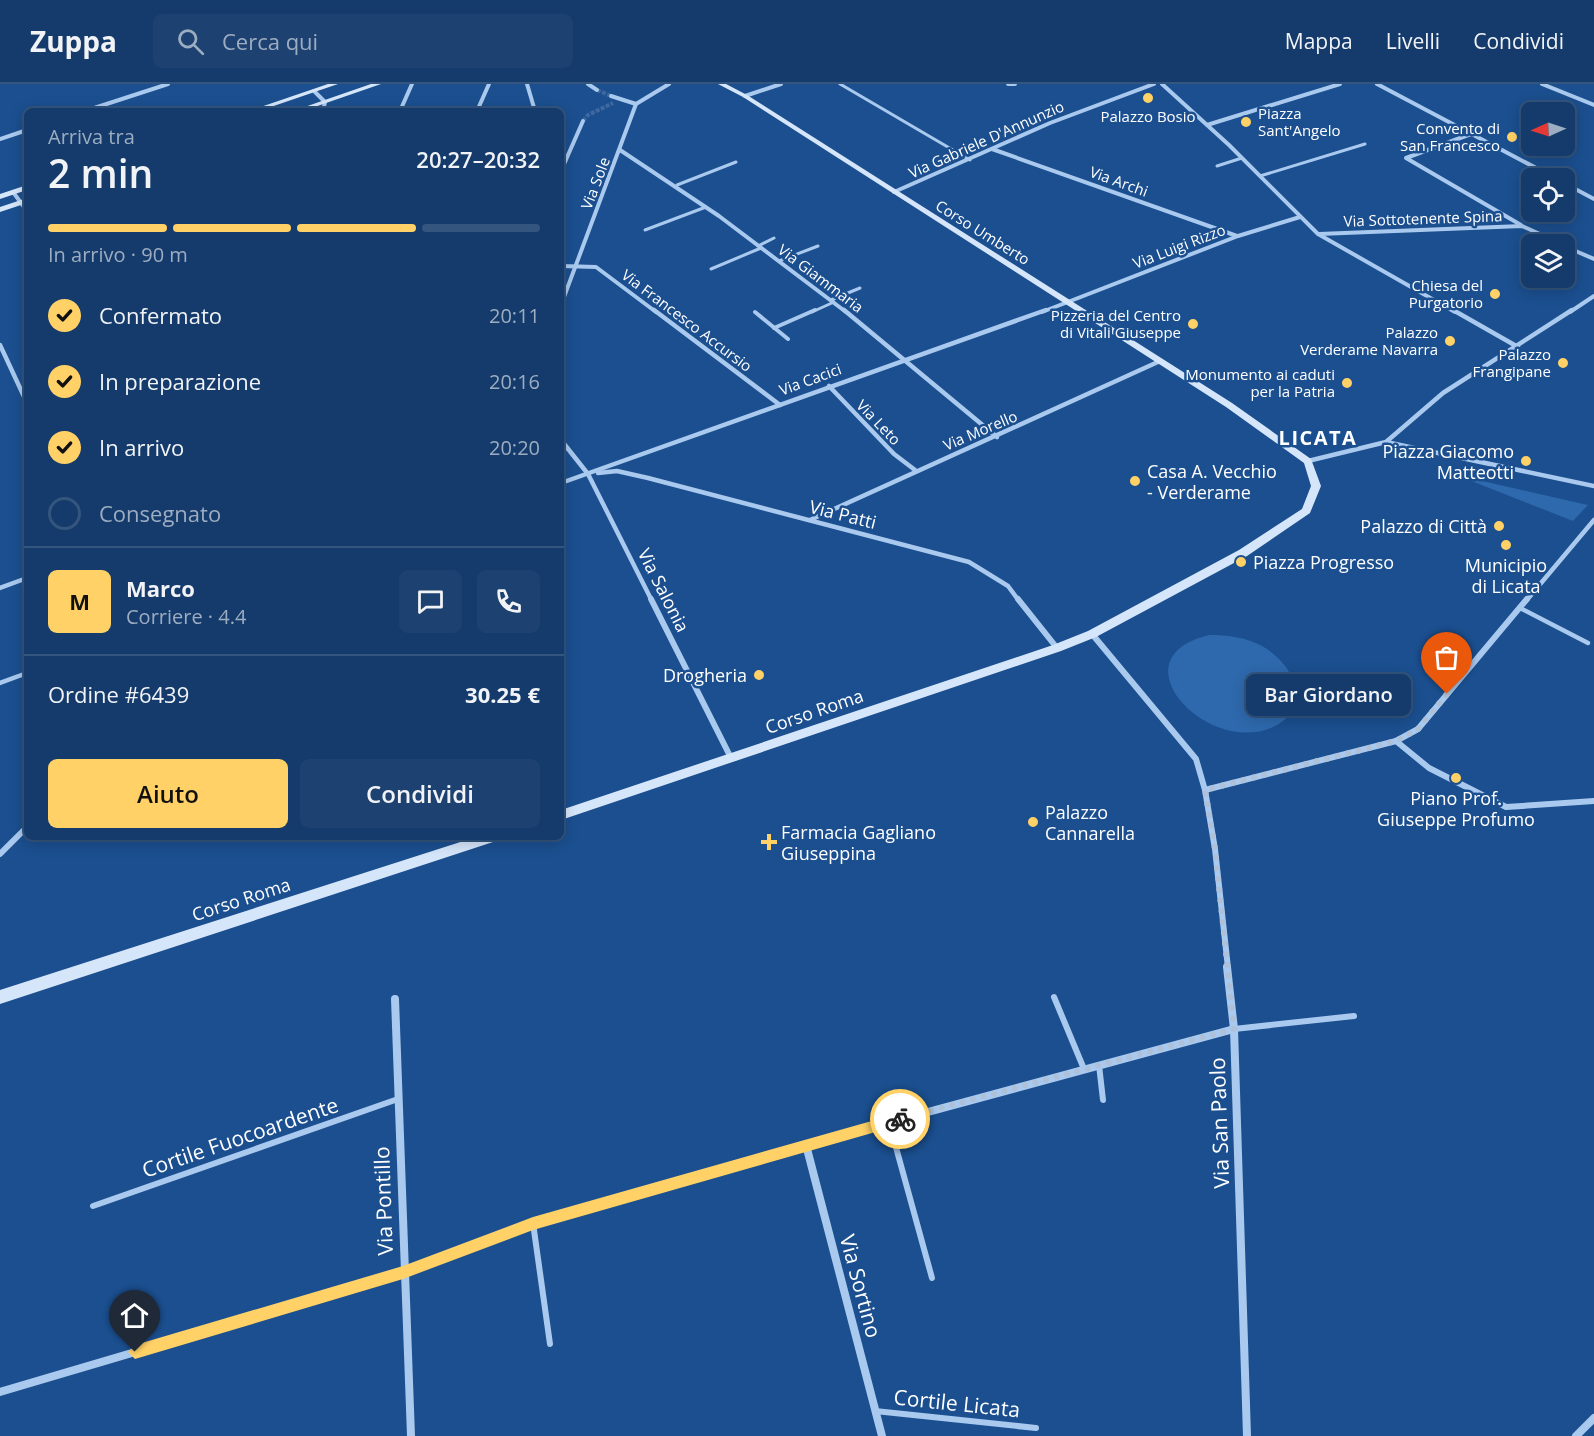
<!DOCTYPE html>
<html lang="it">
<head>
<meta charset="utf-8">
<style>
	:root { --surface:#143b6b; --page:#1d4271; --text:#f1f3f6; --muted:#9dadc1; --line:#33557e; --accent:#ffd166 }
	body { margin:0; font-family:"Open Sans",sans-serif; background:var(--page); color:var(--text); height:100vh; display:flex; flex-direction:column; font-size:22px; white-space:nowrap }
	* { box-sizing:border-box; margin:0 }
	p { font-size:20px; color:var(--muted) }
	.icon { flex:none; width:33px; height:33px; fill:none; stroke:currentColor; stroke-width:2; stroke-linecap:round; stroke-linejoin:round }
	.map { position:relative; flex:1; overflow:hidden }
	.panel { position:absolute; left:24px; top:24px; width:540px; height:732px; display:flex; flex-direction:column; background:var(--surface); border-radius:9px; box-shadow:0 3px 15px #0003,0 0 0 2px var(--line) }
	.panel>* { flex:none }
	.needle { width:39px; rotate:267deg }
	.controls { position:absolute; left:1521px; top:18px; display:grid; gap:12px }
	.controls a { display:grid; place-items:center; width:54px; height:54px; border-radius:9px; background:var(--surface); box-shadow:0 3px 15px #0003,0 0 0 2px var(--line); font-size:30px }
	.pin { position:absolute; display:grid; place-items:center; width:51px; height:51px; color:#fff; margin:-62px -26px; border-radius:50% 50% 50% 0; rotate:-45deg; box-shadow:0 0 6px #0007 }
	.pin .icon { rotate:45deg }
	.courier { position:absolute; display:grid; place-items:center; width:60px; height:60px; margin:-30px; border:4px solid #ffd166; border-radius:50%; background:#fff; color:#222; box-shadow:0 2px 8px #0007 }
	.bubble { position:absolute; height:42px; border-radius:9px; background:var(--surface); box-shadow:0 3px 15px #0003,0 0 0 2px var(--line); font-size:20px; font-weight:600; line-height:42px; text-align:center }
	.summary em { font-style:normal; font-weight:600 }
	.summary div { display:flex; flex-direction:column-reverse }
	.summary { display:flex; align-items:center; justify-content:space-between; height:102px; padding:0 24px }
	h1 { font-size:39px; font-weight:600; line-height:45px }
	.bar { display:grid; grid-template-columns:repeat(4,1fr); gap:9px 6px; align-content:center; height:72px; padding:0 24px }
	.bar i { height:8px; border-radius:4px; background:var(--line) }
	.bar .active { background:var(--accent) }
	.bar p { grid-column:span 4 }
	.line { display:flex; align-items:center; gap:15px; padding:0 24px; border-top:2px solid var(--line) }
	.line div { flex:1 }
	.round { display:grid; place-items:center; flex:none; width:63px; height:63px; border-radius:9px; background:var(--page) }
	ol { padding:0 24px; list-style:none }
	li { display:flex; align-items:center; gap:18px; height:66px }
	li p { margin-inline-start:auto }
	li .icon { padding:6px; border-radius:50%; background:var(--accent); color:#111; stroke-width:4 }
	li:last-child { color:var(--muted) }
	li i { width:33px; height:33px; border:3px solid var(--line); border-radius:50% }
	.cta { display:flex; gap:12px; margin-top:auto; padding:12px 24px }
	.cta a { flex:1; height:69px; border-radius:9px; background:var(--accent); color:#111; font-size:24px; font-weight:600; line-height:69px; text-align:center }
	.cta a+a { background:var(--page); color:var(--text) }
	header { display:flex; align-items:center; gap:36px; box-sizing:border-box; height:84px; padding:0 30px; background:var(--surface); border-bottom:2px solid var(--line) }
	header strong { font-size:28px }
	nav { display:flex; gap:33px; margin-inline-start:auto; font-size:21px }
	.search { width:420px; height:54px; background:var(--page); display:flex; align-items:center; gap:15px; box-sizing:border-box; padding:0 21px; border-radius:9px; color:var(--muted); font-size:22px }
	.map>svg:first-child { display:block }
	.green { fill:#2e69ad }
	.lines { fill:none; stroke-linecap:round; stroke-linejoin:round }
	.street-tunnel { stroke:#3d69a0; stroke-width:4; stroke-dasharray:4 1.5; stroke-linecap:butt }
	.lane-far3 { stroke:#a9c9ee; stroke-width:3 }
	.lane-far2 { stroke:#a9c9ee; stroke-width:4 }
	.lane-far1 { stroke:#a9c9ee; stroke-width:4.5 }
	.lane { stroke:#a9c9ee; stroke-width:6 }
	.street-far3 { stroke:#a9c9ee; stroke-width:4 }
	.street-far2 { stroke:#a9c9ee; stroke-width:4.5 }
	.street-far1 { stroke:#a9c9ee; stroke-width:6 }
	.street { stroke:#a9c9ee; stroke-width:8 }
	.secondary { fill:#d6e6fa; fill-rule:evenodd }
	.route { fill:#ffd166 }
	.done { stroke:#afc1d8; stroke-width:6; stroke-dasharray:0 10.8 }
	.poi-dot { fill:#ffd166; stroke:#1b4f8f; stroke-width:2 }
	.labels { text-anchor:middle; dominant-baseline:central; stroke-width:5; stroke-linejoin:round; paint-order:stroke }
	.far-poi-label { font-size:15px; fill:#fff; stroke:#1b4f8f; text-anchor:end }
	.far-street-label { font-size:15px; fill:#fff; stroke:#1b4f8f }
	.poi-label { font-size:18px; fill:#fff; stroke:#1b4f8f; text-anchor:start }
	.street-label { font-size:18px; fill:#fff; stroke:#1b4f8f }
	.far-district-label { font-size:20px; font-weight:bold; letter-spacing:1.5px; fill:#fff; stroke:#1b4f8f }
	.near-street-label { font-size:21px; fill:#fff; stroke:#1b4f8f }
</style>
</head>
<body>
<header>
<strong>Zuppa</strong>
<div class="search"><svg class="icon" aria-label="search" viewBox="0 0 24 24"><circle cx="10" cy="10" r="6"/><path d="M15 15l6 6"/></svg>Cerca qui</div>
<nav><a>Mappa</a><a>Livelli</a><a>Condividi</a></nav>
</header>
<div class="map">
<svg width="1594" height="1352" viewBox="0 0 1594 1352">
	<rect width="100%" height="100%" fill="#1b4f8f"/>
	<g class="green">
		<polygon points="1456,391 1588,421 1573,437"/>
		<path d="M1209,551C1227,551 1245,553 1262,562C1293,579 1315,623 1273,643C1208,673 1113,574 1209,551Z"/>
	</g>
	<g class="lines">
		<g class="street-tunnel">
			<polyline points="597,6 611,12"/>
			<polyline points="583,37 588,31 613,19"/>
		</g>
		<g class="lane-far3">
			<polyline points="840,0 970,76"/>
			<polyline points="1217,82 1242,74"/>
			<polyline points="1260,92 1365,60"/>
			<polyline points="677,101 736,78"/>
			<polyline points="645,146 706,123"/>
			<polyline points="758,162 774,154"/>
			<polyline points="779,177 818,162"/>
			<polyline points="711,185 761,164"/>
			<polyline points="831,216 860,204"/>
			<polyline points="812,228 834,218"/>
		</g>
		<g class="lane-far2">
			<polyline points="755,228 788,255"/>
			<polyline points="774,244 815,226"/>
		</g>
		<g class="lane-far1">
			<polyline points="1520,524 1588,559"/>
			<polyline points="0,599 27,589"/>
		</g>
		<g class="lane">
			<polyline points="1054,913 1084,985"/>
			<polyline points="1234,945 1354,932"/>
			<polyline points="1099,981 1103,1016"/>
			<polyline points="889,1038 932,1194"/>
			<polyline points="93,1122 398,1015"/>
			<polyline points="533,1139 550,1260"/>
			<polyline points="875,1327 1036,1344"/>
		</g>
		<g class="street-far3">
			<polyline points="527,0 535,27"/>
			<polyline points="588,0 597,6"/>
			<polyline points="1008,0 1015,0"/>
			<polyline points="1162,0 1229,61 1318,150 1455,228"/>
			<polyline points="1377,0 1555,94"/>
			<polyline points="1542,0 1594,21"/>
			<polyline points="314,7 325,18 323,27"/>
			<polyline points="611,12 636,20"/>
			<polyline points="745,12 781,0"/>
			<polyline points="85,27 168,0"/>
			<polyline points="400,27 412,0"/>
			<polyline points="477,27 489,0"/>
			<polyline points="1207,41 1340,0"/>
			<polyline points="1471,50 1406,74 1521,141"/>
			<polyline points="0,55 27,46"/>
			<polyline points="992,65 1237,152"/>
			<polyline points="620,66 719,132 846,228"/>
			<polyline points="561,87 583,37"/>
			<polyline points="1564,99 1594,115"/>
			<polyline points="13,108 27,127"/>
			<polyline points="894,108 1050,39 1154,0"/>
			<polyline points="1319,150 1522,142 1562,160"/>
			<polyline points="1564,162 1594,175"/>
			<polyline points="561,182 596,183 656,228"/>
			<polyline points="561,221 636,20 669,0"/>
			<polyline points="1042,228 1238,152 1300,133"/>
			<polyline points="1570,228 1594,212"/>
		</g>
		<g class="street-far2">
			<polyline points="654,226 780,321"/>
			<polyline points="844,226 997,353"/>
			<polyline points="1453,226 1518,263"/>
			<polyline points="0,261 27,319"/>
			<polyline points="829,302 894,370 915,386"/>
			<polyline points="561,356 588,390 652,517"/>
			<polyline points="1386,358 1594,402"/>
			<polyline points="1308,377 1386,358 1443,309 1572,226"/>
			<polyline points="598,389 617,387 648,394 969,478 1008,502 1019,517"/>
			<polyline points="561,399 1046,226"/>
			<polyline points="810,436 1160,277"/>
			<polyline points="0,504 27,494"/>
			<polyline points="1526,517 1594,436"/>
		</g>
		<g class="street-far1">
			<polyline points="651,515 731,674"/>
			<polyline points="1018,515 1057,564"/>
			<polyline points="1092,550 1196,675 1205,706 1215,765 1228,884"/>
			<polyline points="1396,657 1429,684 1506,723 1594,717"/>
			<polyline points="1205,706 1396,657 1418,645 1527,515"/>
			<polyline points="0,770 27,743"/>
		</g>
		<g class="street">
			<polyline points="1227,883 1234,945 1247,1352"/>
			<polyline points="395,915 411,1352"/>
			<polyline points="806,1061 882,1352"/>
			<polyline points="0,1308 403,1189 533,1139 806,1061 1234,945"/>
			<polyline points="1576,1352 1594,1334"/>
		</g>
		<g class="secondary">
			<polygon points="328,0 338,0 259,27 249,27"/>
			<polygon points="371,0 381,0 303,27 293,27"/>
			<polygon points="718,0 726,0 747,11 1232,319 1311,375 1321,402 1310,429 1247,472 1096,553 1061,567 561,736 561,726 1053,561 1088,547 1239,466 1302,425 1311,402 1304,379 1226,323 743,13"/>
			<polygon points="27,101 27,106 0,115 0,110"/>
			<polygon points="27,114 27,119 0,128 0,123"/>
			<polygon points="476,753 499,753 497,757 493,758 0,920 0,906"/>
		</g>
	</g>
	<polygon class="route" points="900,1029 906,1035 900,1041 533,1146 403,1195 135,1275 128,1268 135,1261 403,1182 533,1133"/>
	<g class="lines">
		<polyline class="done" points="900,1035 1234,945 1215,765 1205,706 1396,657 1418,645 1447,610"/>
	</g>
	<g class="poi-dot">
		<circle cx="1148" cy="14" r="6"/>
		<circle cx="1246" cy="38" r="6"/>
		<circle cx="1512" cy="53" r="6"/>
		<circle cx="1495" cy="210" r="6"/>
		<circle cx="1193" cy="240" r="6"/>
		<circle cx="1450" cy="257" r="6"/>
		<circle cx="1563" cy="279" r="6"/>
		<circle cx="1347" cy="299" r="6"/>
		<circle cx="1526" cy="377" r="6"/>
		<circle cx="1135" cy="397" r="6"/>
		<circle cx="1499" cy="442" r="6"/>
		<circle cx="1506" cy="461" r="6"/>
		<circle cx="1241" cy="478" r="6"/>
		<circle cx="759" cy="591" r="6"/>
		<circle cx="1456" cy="694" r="6"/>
		<circle cx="1033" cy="738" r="6"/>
		<path d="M766 749h6v6h6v6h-6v6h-6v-6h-6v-6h6z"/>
	</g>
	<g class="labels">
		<g class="far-poi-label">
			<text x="1258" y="29" text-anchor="start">Piazza<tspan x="1258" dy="17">Sant'Angelo</tspan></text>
			<text x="1148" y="32" text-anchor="middle">Palazzo Bosio</text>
			<text x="1500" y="44">Convento di<tspan x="1500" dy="17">San Francesco</tspan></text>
			<text x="1483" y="201">Chiesa del<tspan x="1483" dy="17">Purgatorio</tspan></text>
			<text x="1181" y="231">Pizzeria del Centro<tspan x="1181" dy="17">di Vitali Giuseppe</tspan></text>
			<text x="1438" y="248">Palazzo<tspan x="1438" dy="17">Verderame Navarra</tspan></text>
			<text x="1551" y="270">Palazzo<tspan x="1551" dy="17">Frangipane</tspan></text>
			<text x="1335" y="290">Monumento ai caduti<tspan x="1335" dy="17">per la Patria</tspan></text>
		</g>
		<g class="far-street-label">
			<text transform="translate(986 55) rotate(-24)">Via Gabriele D'Annunzio</text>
			<text transform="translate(1119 97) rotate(20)">Via Archi</text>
			<text transform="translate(595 99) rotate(-69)">Via Sole</text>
			<text transform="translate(1423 134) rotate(-2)">Via Sottotenente Spina</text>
			<text transform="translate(983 148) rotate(32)">Corso Umberto</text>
			<text transform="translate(1179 162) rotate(-21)">Via Luigi Rizzo</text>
			<text transform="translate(821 194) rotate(37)">Via Giammaria</text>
			<text transform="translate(687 236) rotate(37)">Via Francesco Accursio</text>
			<text transform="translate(810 295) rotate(-20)">Via Cacici</text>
			<text transform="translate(879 338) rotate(46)">Via Leto</text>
			<text transform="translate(980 346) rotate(-23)">Via Morello</text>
		</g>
		<g class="poi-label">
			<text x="1514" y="367" text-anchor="end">Piazza Giacomo<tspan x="1514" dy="21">Matteotti</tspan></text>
			<text x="1147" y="387">Casa A. Vecchio<tspan x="1147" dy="21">- Verderame</tspan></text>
			<text x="1487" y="442" text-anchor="end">Palazzo di Città</text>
			<text x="1253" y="478">Piazza Progresso</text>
			<text x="1506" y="481" text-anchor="middle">Municipio<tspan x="1506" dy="21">di Licata</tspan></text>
			<text x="747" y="591" text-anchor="end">Drogheria</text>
			<text x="1456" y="714" text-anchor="middle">Piano Prof.<tspan x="1456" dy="21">Giuseppe Profumo</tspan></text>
			<text x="1045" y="728">Palazzo<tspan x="1045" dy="21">Cannarella</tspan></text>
			<text x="781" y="748">Farmacia Gagliano<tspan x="781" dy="21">Giuseppina</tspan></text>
		</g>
		<g class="street-label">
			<text transform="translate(843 430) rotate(14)">Via Patti</text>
			<text transform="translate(664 506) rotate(63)">Via Salonia</text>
			<text transform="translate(814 627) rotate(-19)">Corso Roma</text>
			<text transform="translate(241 815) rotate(-18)">Corso Roma</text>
		</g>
		<g class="far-district-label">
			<text x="1318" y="353">LICATA</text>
		</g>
		<g class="near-street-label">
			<text transform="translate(1219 1039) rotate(-92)">Via San Paolo</text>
			<text transform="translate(240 1053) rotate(-19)">Cortile Fuocoardente</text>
			<text transform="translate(383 1117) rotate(-92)">Via Pontillo</text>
			<text transform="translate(861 1202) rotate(75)">Via Sortino</text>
			<text transform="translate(957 1319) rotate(6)">Cortile Licata</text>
		</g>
	</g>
</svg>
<div class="controls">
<a><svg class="needle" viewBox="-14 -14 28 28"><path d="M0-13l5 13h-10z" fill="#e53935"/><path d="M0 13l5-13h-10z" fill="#9dadc1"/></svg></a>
<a><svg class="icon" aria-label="locate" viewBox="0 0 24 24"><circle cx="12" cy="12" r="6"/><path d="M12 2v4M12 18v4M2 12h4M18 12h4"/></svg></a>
<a><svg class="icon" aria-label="layers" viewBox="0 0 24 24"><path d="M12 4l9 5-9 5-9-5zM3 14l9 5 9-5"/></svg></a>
</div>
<div class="pin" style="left:1447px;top:610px;background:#ea580c"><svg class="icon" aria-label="bag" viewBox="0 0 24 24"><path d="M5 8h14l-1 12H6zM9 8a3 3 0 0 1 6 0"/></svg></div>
<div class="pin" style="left:135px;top:1268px;background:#1f2937"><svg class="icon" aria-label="home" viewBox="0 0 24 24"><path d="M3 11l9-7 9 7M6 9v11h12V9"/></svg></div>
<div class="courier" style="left:900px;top:1035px"><svg class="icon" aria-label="bike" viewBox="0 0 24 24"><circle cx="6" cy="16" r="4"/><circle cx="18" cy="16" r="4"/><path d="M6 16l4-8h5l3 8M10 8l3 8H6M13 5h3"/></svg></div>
<div class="bubble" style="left:1246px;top:590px;width:165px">Bar Giordano</div>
<section class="panel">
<div class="summary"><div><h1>2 min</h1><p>Arriva tra</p></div><em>20:27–20:32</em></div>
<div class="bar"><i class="active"></i><i class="active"></i><i class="active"></i><i></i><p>In arrivo · 90 m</p></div>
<ol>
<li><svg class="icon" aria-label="check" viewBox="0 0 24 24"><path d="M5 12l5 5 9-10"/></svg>Confermato<p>20:11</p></li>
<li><svg class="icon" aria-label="check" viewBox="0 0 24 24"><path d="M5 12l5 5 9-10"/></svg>In preparazione<p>20:16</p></li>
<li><svg class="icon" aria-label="check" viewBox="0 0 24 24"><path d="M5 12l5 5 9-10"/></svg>In arrivo<p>20:20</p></li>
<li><i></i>Consegnato</li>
</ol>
<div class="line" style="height:108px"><b class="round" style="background:var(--accent);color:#111">M</b><div><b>Marco</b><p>Corriere · 4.4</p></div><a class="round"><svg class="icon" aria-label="chat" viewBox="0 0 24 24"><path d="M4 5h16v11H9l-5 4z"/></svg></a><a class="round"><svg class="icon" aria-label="phone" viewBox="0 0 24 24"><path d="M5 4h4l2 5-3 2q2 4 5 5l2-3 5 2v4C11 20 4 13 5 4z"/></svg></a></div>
<div class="line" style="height:78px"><div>Ordine #6439</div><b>30.25 €</b></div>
<div class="cta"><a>Aiuto</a><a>Condividi</a></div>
</section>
</div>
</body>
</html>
